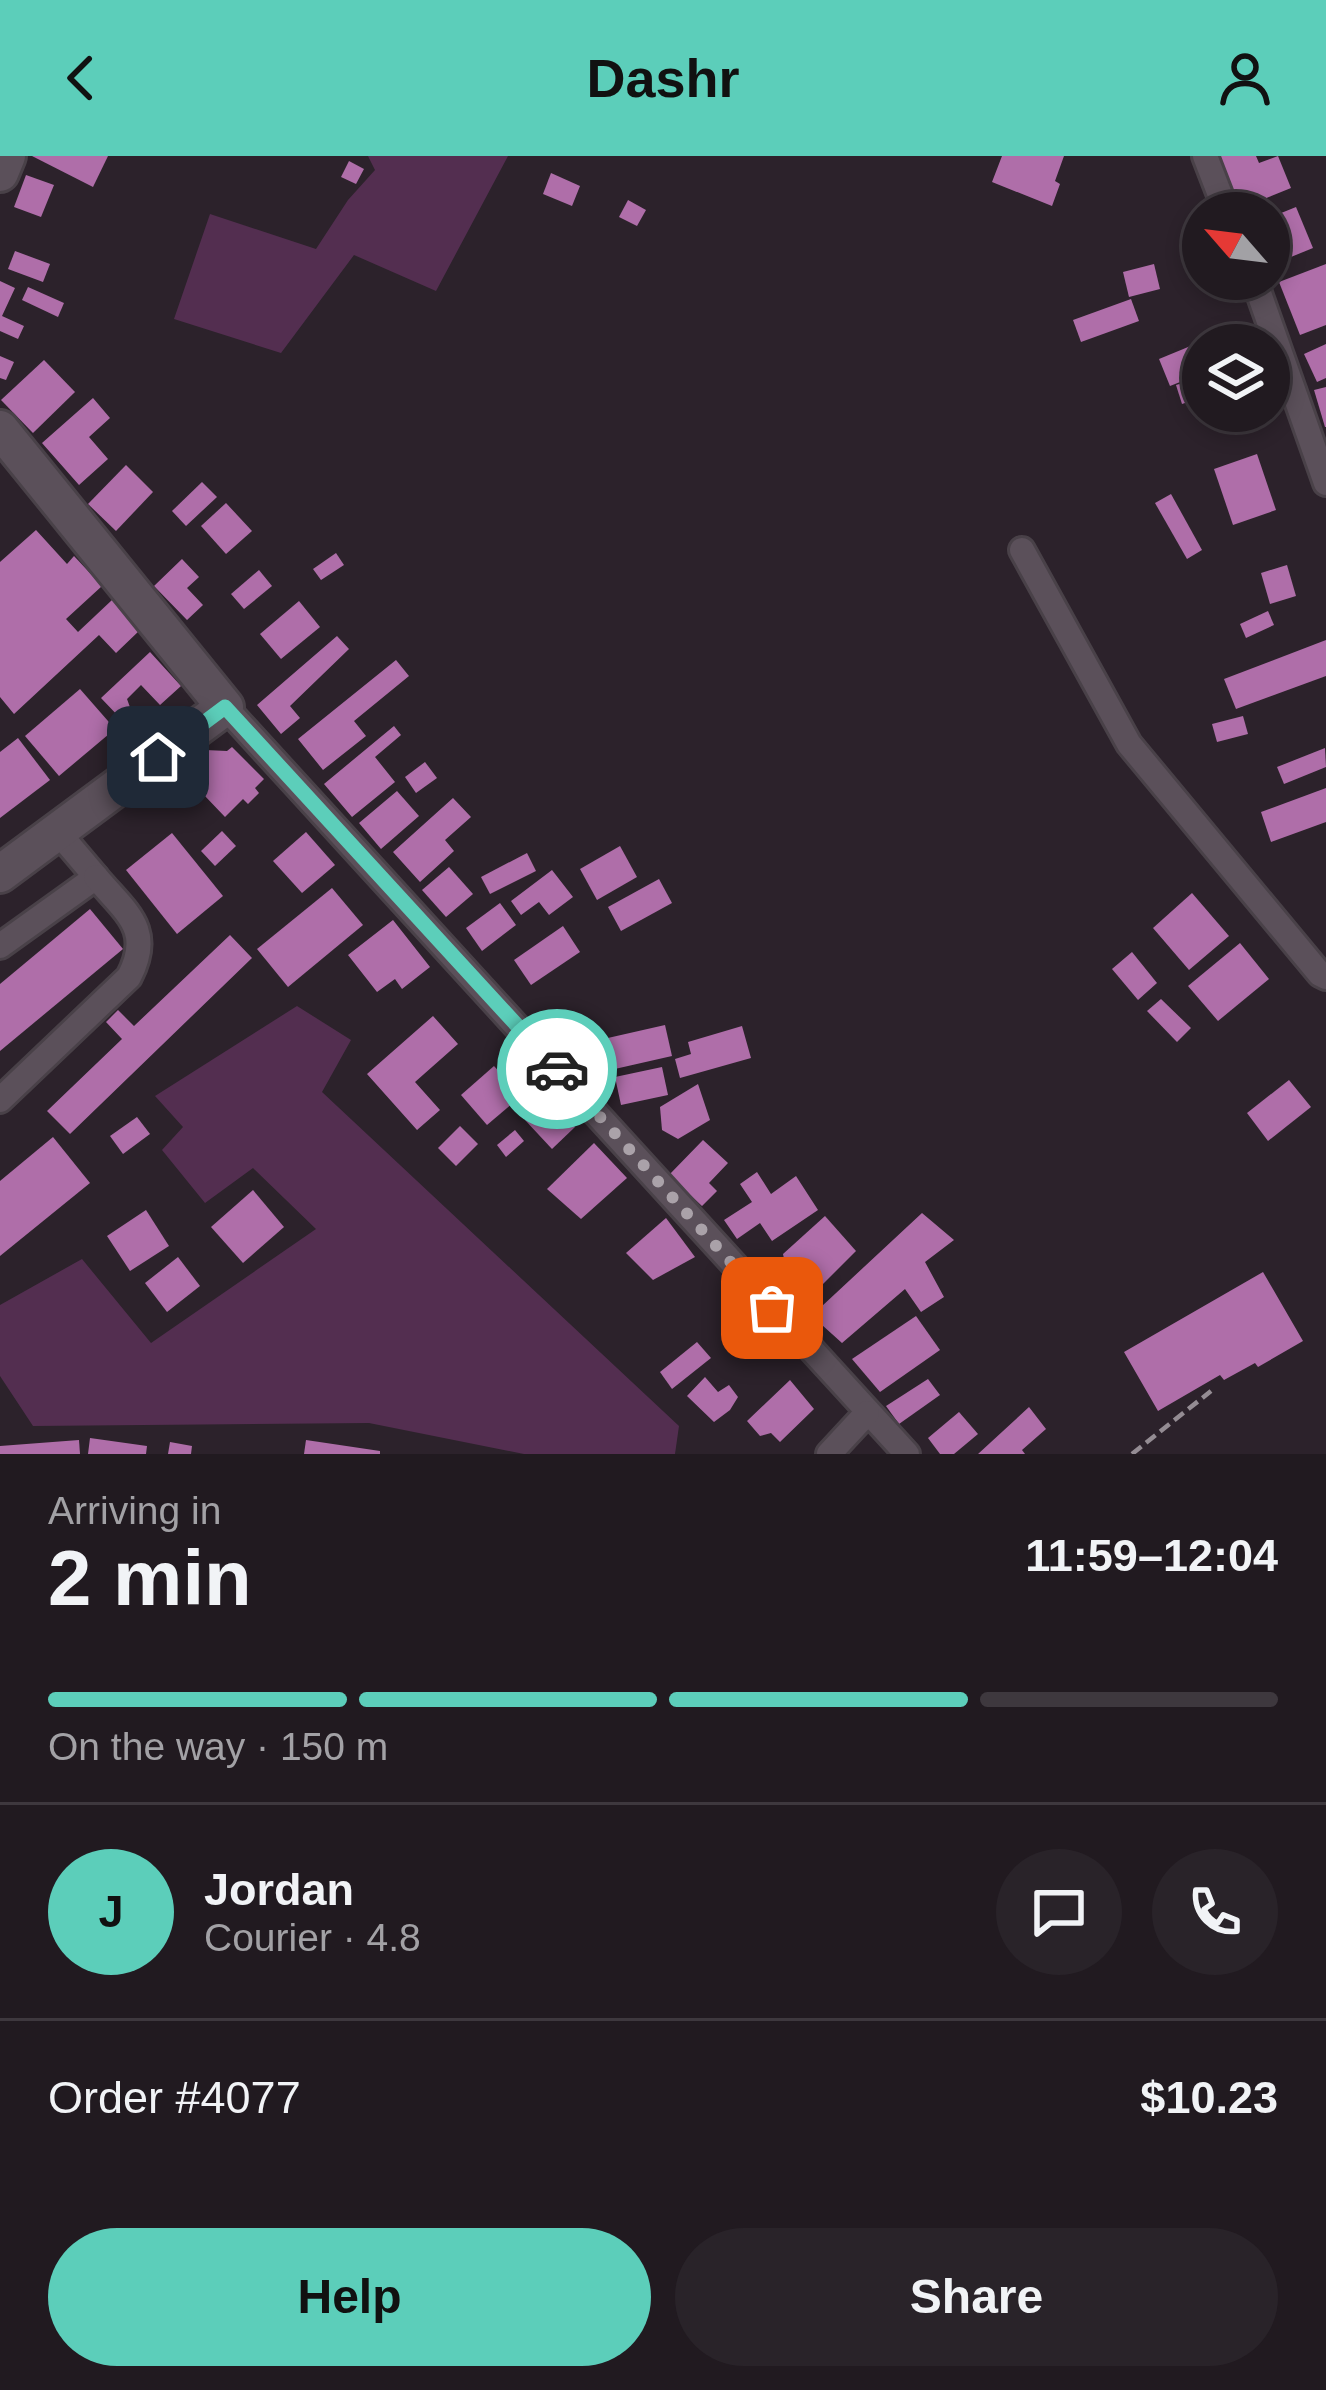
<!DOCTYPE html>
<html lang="en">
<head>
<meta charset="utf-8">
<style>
	:root { --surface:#211a20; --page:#292329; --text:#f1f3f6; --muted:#a2a1a5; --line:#3e383e; --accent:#5cceba }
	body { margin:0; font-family:Helvetica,sans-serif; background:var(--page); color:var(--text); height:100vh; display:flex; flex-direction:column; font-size:45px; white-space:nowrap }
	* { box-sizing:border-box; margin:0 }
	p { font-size:39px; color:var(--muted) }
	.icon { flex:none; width:66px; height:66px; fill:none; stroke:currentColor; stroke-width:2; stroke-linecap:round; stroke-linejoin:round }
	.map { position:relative; height:1298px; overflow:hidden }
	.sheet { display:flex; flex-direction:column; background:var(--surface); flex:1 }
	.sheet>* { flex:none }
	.needle { width:78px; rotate:298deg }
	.buttons { position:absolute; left:1182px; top:36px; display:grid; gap:24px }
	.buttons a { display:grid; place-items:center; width:108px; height:108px; border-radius:50%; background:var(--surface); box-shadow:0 6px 18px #0003,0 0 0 3px var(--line); font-size:60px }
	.pin { position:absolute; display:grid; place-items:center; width:102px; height:102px; color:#fff; margin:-51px; border-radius:24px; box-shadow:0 6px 18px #0006 }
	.courier { position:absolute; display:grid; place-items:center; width:120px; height:120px; margin:-60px; border:9px solid #5cceba; border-radius:50%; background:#fff; color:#222; box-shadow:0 3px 15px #0007 }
	.overview em { font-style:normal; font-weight:600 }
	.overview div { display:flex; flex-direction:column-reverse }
	.overview { display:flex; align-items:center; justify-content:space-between; height:204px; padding:0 48px }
	h1 { font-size:78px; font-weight:600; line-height:90px }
	.bar { display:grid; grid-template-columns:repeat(4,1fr); gap:18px 12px; align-content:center; height:144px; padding:0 48px }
	.bar i { height:15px; border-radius:9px; background:var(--line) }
	.bar .on { background:var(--accent) }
	.bar p { grid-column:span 4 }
	.line { display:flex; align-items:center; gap:30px; padding:0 48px; border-top:3px solid var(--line) }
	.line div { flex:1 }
	.round { display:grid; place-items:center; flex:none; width:126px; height:126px; border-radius:63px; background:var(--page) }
	.cta { display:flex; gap:24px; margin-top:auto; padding:24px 48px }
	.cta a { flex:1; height:138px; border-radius:72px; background:var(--accent); color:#111; font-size:48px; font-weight:600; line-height:138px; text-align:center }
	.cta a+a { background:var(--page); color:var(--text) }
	header { display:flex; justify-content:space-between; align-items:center; height:156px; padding:0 48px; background:var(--accent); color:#111; font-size:54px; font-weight:600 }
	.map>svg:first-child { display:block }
	.green { fill:#532e50 }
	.building { fill:#af6ea9 }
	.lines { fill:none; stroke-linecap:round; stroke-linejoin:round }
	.street-casing { stroke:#494148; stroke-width:30 }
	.secondary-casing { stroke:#494148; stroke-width:42 }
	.path { stroke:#948c93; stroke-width:4.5; stroke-dasharray:12 6; stroke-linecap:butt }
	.street { stroke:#5b505a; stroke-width:24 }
	.secondary { stroke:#5b505a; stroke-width:36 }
	.done { stroke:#aaa2a9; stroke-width:12; stroke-dasharray:0 21.6 }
	.route { stroke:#5cceba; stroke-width:15 }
</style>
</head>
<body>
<header><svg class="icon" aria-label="back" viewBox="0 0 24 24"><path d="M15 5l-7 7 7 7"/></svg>Dashr<svg class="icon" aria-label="person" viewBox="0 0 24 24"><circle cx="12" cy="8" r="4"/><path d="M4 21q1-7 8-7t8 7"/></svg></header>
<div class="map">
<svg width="1326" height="1298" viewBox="0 0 1326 1298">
	<rect width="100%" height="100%" fill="#2c222b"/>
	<g class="green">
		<polygon points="368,0 508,0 436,135 354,99 281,197 174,163 210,58 316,93 348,44 375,14"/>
		<polygon points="297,850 351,884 322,936 679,1270 675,1298 524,1298 369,1267 33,1270 0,1220 0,1149 82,1103 151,1187 316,1073 253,1012 205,1047 162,994 183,971 155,940"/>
	</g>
	<g class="building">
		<polygon points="32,0 108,0 93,31"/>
		<polygon points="1002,0 1064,0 1055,25 1060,28 1052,50 992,26"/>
		<polygon points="1218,0 1256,0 1259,7 1278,0 1291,32 1239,53"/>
		<polygon points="349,5 364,13 356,28 341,21"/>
		<polygon points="551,17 580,30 572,50 543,38"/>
		<polygon points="26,19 54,29 41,61 14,51"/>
		<polygon points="628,44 646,54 637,70 619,61"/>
		<polygon points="1296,51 1313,92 1269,110 1269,62"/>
		<polygon points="15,95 50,108 43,126 8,113"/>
		<polygon points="1154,108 1160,133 1129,141 1123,116"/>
		<polygon points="1326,108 1326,169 1300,179 1279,126"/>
		<polygon points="0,125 15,132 2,160 24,170 18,183 0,175"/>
		<polygon points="28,131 64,147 58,161 22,144"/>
		<polygon points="1131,143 1139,165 1081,186 1073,164"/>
		<polygon points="1326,188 1326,222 1317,226 1304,198"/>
		<polygon points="1193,189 1203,217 1170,230 1159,203"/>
		<polygon points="0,200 14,206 6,224 0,222"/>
		<polygon points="44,204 75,236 33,277 1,244"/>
		<polygon points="1203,221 1203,241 1182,248 1176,229"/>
		<polygon points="1326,231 1326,271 1325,271 1314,234"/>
		<polygon points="93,242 110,262 89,281 108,303 79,329 42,287"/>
		<polygon points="1257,298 1276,354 1233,369 1214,313"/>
		<polygon points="126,309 153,336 116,375 88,348"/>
		<polygon points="202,326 217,341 186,370 172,355"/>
		<polygon points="1171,338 1202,394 1187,403 1155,347"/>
		<polygon points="226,347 252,375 226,398 201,370"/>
		<polygon points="36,374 67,408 74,400 102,430 66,463 78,476 112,444 140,474 116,497 99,479 14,558 0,541 0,406"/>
		<polygon points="336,397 344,409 321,424 313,413"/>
		<polygon points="182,403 199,421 187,432 203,449 187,464 154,430"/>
		<polygon points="1287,409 1296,440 1270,448 1261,417"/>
		<polygon points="259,414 272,430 244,453 231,438"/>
		<polygon points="299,445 320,471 281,503 260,478"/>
		<polygon points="1268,455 1274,469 1246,482 1240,468"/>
		<polygon points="337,480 349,493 290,550 300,562 281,578 257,549"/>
		<polygon points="1326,484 1326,520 1236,553 1224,523"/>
		<polygon points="150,496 181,530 160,549 141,529 127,543 131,554 121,563 101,542"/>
		<polygon points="396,504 409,520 354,565 366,580 323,614 298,583"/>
		<polygon points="80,533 115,573 59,620 25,580"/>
		<polygon points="1243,560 1248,578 1217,586 1212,568"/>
		<polygon points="394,570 401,579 375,601 395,626 352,661 324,628"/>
		<polygon points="18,582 50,624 0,662 0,596"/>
		<polygon points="232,591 264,623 255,632 259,637 248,648 243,643 225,661 182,616 205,594 227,595"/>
		<polygon points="1325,592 1326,611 1284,628 1277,611"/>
		<polygon points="425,606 437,622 416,637 405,621"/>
		<polygon points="1326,632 1326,666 1271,686 1261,656"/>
		<polygon points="397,635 419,660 381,693 359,667"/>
		<polygon points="453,642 471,661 445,684 454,695 420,726 393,696"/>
		<polygon points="222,675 236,690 215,710 201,695"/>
		<polygon points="306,676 335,709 302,737 273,705"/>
		<polygon points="172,677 223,740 177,778 126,714"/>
		<polygon points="620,690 637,721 597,744 580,713"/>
		<polygon points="527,697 536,715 490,738 481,721"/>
		<polygon points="449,711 473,738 446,761 422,734"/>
		<polygon points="552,714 573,741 549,759 539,746 521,759 511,745"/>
		<polygon points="659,723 672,747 621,775 608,751"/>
		<polygon points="332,732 363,769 288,831 257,793"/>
		<polygon points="1192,737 1229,780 1189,814 1153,772"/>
		<polygon points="500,747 516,769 482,795 466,772"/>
		<polygon points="90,753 123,793 0,895 0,828"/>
		<polygon points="393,764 430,811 402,833 395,823 377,836 348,799"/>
		<polygon points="563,770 580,796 531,829 514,804"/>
		<polygon points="230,779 252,802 70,978 47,955 122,883 106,866 118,854 134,870"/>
		<polygon points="1240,787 1269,823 1218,865 1188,830"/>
		<polygon points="1132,796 1157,827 1138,844 1112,813"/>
		<polygon points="1161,843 1191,872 1177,886 1147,855"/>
		<polygon points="433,860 458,888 415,926 440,954 417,974 367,918"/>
		<polygon points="665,869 672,900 584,920 577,889"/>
		<polygon points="742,870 751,902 680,922 675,903 691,898 688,886"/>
		<polygon points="494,910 521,940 487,969 461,939"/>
		<polygon points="662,911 668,939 621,949 615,921"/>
		<polygon points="1289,924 1311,951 1268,985 1247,957"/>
		<polygon points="698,928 710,964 678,983 662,974 660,951"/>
		<polygon points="549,942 575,971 552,993 525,964"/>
		<polygon points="137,961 150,978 123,998 110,980"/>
		<polygon points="460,970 478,988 456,1010 438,992"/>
		<polygon points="515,974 524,985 506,1001 497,989"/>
		<polygon points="53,981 90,1027 0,1100 0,1025"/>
		<polygon points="703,984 728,1007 709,1027 717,1035 702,1050 669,1019"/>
		<polygon points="594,987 627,1022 581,1063 547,1033"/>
		<polygon points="757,1016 771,1038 796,1020 818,1054 772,1085 760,1067 737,1083 724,1064 752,1046 740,1028"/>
		<polygon points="253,1034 284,1071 243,1107 211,1071"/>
		<polygon points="146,1054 169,1090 130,1115 107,1080"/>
		<polygon points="922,1057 954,1084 925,1106 944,1141 921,1156 905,1133 842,1187 822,1169 821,1151"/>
		<polygon points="825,1060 856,1095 817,1134 788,1121 783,1098"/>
		<polygon points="666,1062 695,1101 653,1124 626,1097"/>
		<polygon points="178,1101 200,1130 167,1156 145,1127"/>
		<polygon points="1263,1116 1303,1185 1258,1211 1255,1207 1224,1224 1220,1219 1158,1255 1124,1196"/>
		<polygon points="916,1160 940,1194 880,1236 852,1203"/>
		<polygon points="697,1186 711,1202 672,1233 660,1216"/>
		<polygon points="705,1221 718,1236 729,1229 738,1241 730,1254 714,1266 687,1240"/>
		<polygon points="928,1223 940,1239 899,1268 886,1250"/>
		<polygon points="790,1224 814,1253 780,1286 771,1277 760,1280 747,1265"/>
		<polygon points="1029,1251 1046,1273 1022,1294 1025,1298 978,1298"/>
		<polygon points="959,1256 978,1278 954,1298 940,1298 928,1282"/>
		<polygon points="90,1282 147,1290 146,1298 88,1298"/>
		<polygon points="79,1284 80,1298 0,1298 0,1290"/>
		<polygon points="306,1284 380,1295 380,1298 304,1298"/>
		<polygon points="170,1286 192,1290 191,1298 168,1298"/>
	</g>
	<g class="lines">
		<defs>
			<g id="street">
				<polyline points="1205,0 1227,57"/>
				<polyline points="1254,123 1326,327"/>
				<polyline points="1022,394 1129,588 1320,818 1326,821"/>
				<polyline points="225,551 907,1298"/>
				<polyline points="0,790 96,721 57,675"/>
				<path d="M0,944L129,821C154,773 126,757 96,721"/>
				<polyline points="829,1298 867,1257"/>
			</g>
			<g id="secondary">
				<polyline points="0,17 7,0"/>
				<polyline points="0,273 225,551 0,718"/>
			</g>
		</defs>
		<use href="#street" class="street-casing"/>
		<use href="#secondary" class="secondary-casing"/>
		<polyline class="path" points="1132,1298 1211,1235"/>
		<use href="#street" class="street"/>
		<use href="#secondary" class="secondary"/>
	</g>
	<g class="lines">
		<polyline class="done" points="557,913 772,1152"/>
		<polyline class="route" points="158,601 225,551 557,913"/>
	</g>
</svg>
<div class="buttons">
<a><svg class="needle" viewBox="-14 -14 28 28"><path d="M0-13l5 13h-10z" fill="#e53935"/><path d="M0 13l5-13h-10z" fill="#a2a1a5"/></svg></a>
<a><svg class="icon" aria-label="layers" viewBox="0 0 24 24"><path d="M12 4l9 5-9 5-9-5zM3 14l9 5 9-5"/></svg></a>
</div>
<div class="pin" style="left:772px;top:1152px;background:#ea580c"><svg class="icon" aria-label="bag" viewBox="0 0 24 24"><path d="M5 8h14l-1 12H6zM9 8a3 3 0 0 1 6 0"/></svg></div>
<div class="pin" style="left:158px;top:601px;background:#1f2937"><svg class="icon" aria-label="home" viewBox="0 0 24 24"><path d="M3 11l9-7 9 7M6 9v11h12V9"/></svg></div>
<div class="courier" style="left:557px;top:913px"><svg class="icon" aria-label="car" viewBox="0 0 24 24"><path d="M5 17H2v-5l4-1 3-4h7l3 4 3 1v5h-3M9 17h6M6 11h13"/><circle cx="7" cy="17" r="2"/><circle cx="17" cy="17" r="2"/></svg></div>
</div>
<section class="sheet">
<div class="overview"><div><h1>2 min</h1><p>Arriving in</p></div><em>11:59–12:04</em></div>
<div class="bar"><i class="on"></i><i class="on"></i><i class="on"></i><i></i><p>On the way · 150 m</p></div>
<div class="line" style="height:216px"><b class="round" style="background:var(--accent);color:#111">J</b><div><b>Jordan</b><p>Courier · 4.8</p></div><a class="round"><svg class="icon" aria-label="chat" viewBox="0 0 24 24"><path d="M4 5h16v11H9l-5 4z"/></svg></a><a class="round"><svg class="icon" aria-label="phone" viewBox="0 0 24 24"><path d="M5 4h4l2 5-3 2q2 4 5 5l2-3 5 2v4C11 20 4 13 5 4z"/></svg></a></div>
<div class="line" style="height:156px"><div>Order #4077</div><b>$10.23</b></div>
<div class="cta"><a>Help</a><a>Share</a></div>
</section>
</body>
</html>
